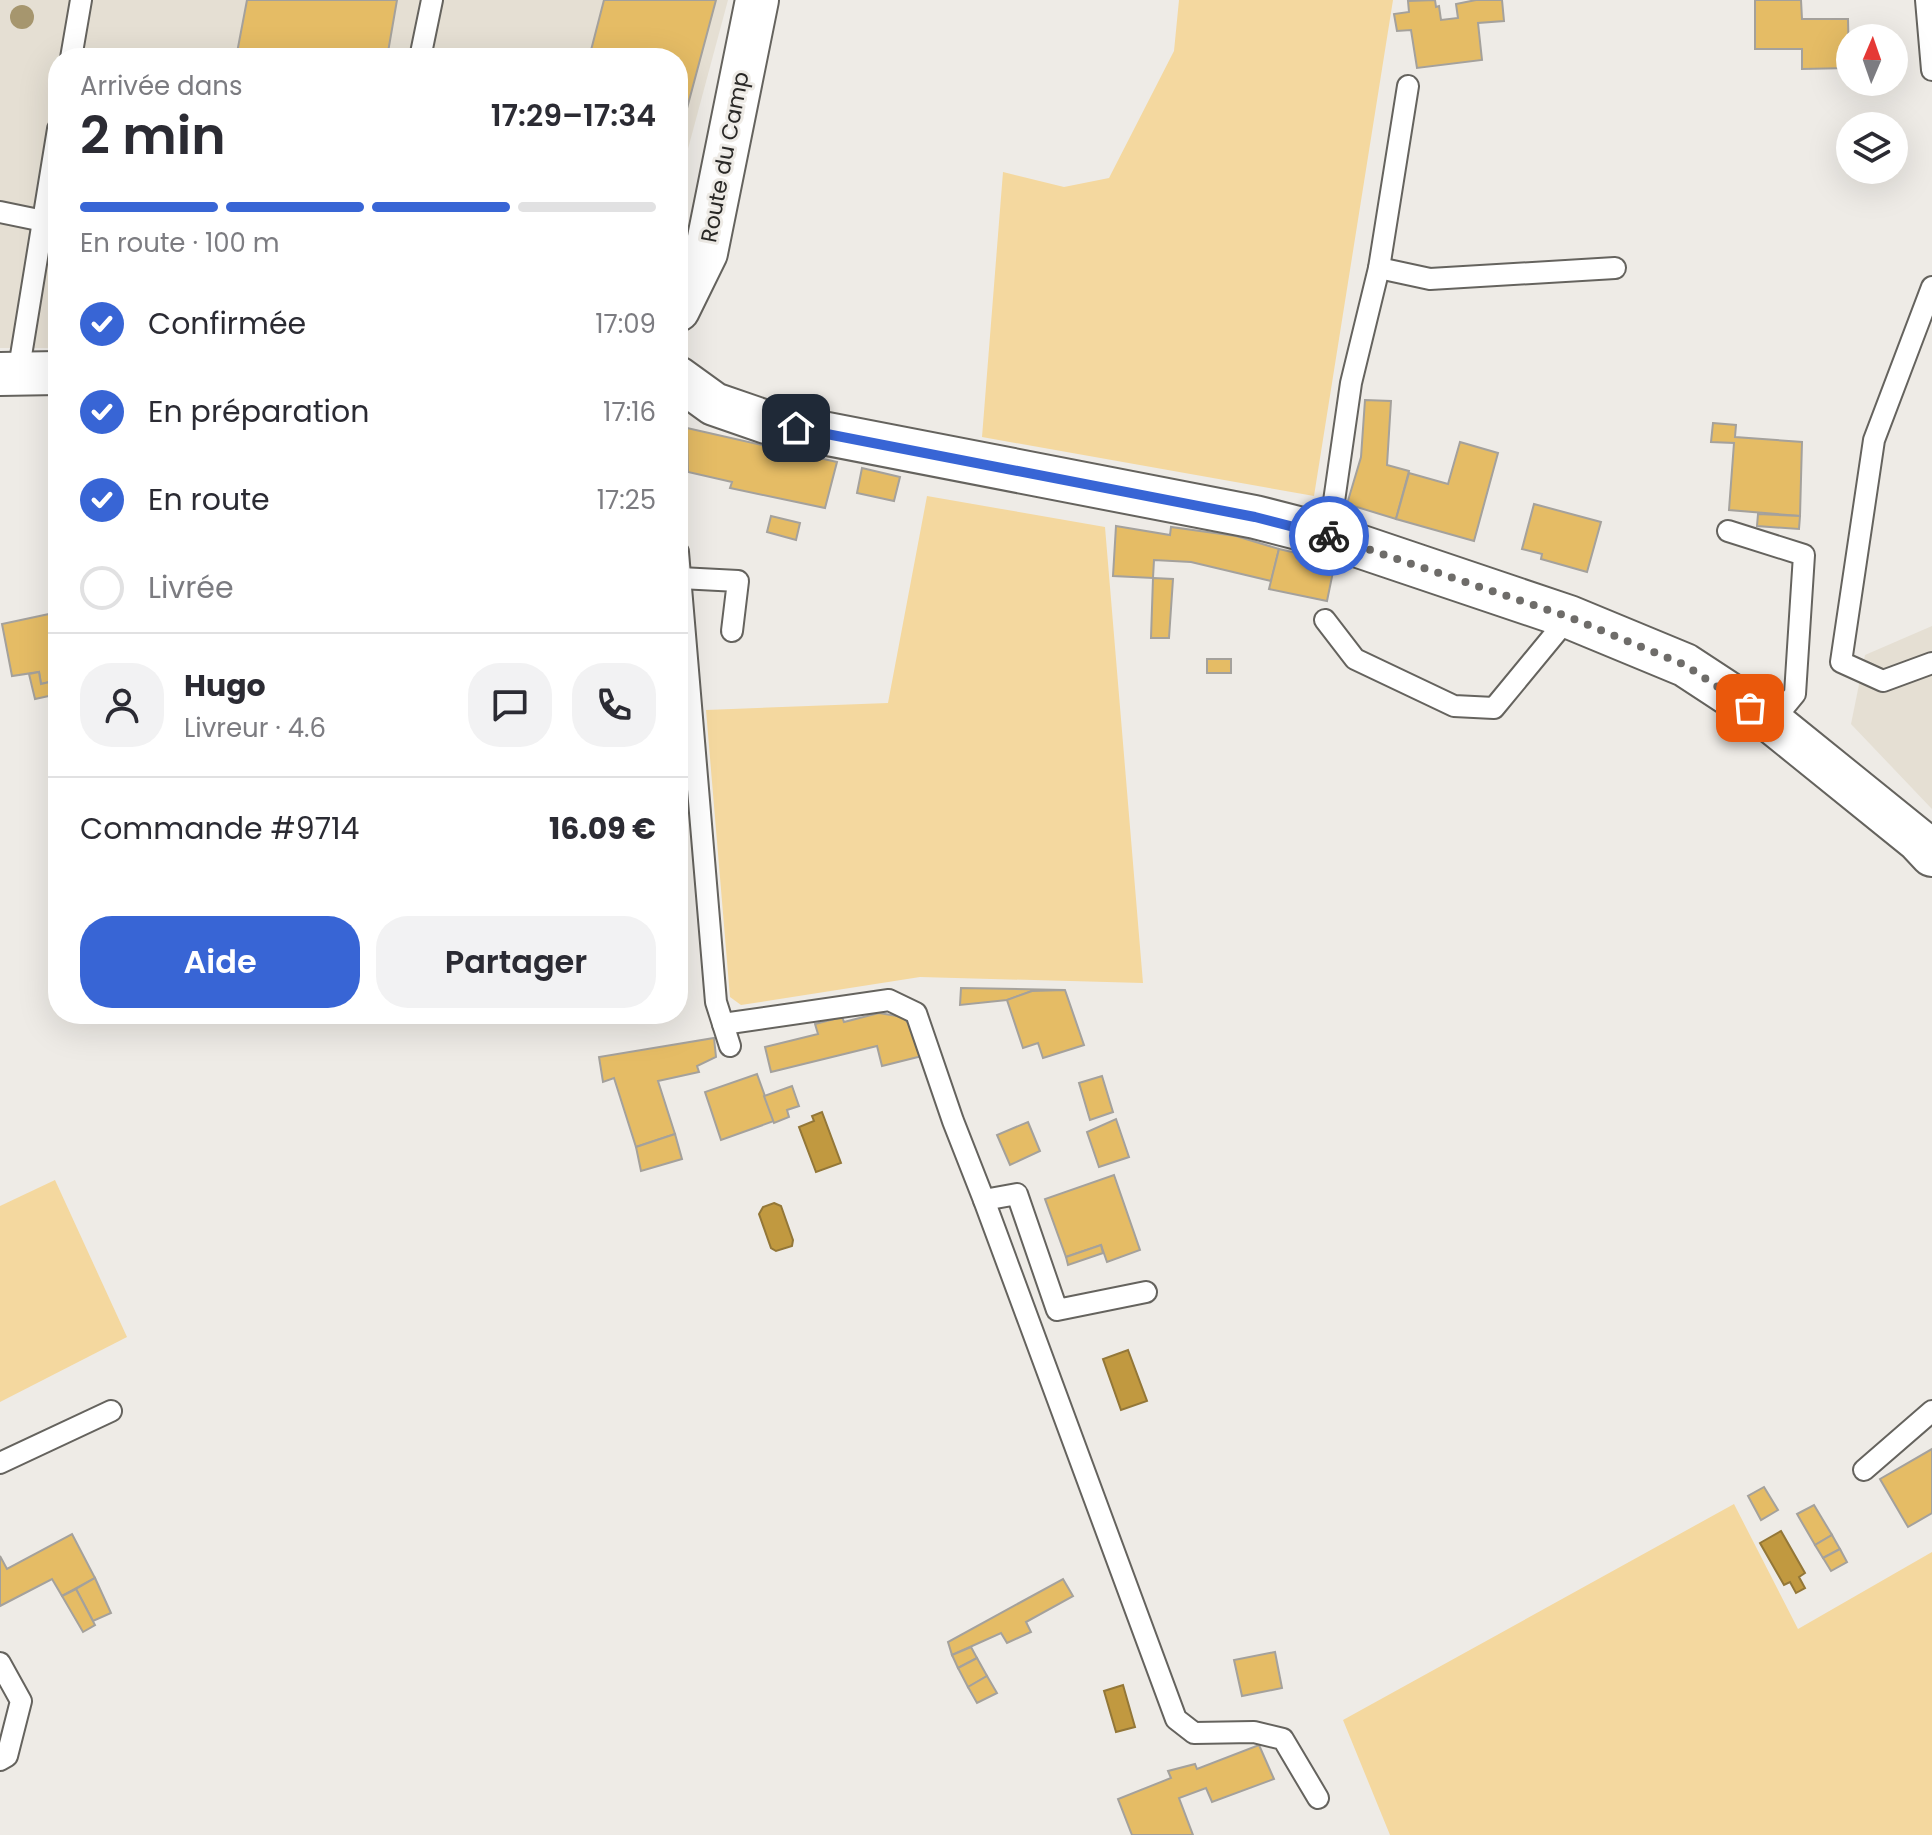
<!DOCTYPE html>
<html lang="fr">
<head>
<meta charset="utf-8">
<style>
	:root { --surface:#fff; --page:#f2f2f3; --text:#2b2b33; --muted:#7c7c81; --line:#e1e1e2; --accent:#3865d5 }
	body { margin:0; font-family:Poppins,sans-serif; background:var(--page); color:var(--text); height:100vh; display:flex; flex-direction:column; font-size:30px; white-space:nowrap }
	* { box-sizing:border-box; margin:0 }
	p { font-size:26px; color:var(--muted) }
	.icon { flex:none; width:44px; height:44px; fill:none; stroke:currentColor; stroke-width:2; stroke-linecap:round; stroke-linejoin:round }
	.map { position:relative; flex:1; overflow:hidden }
	.sheet { position:absolute; left:48px; top:48px; width:640px; height:976px; display:flex; flex-direction:column; background:var(--surface); border-radius:32px; box-shadow:0 8px 32px #0002 }
	.sheet>* { flex:none }
	.needle { width:52px; rotate:2deg }
	.tools { position:absolute; left:1836px; top:24px; display:grid; gap:16px }
	.tools a { display:grid; place-items:center; width:72px; height:72px; border-radius:50%; background:var(--surface); box-shadow:0 8px 32px #0002; font-size:40px }
	.pin { position:absolute; display:grid; place-items:center; width:68px; height:68px; color:#fff; margin:-34px; border-radius:16px; box-shadow:0 4px 12px #0006 }
	.courier { position:absolute; display:grid; place-items:center; width:80px; height:80px; margin:-40px; border:6px solid #3865d5; border-radius:50%; background:#fff; color:#222; box-shadow:0 2px 10px #0007 }
	.summary em { font-style:normal; font-weight:600 }
	.summary div { display:flex; flex-direction:column-reverse }
	.summary { display:flex; align-items:center; justify-content:space-between; height:136px; padding:0 32px }
	h1 { font-size:52px; font-weight:600; line-height:60px }
	.bar { display:grid; grid-template-columns:repeat(4,1fr); gap:12px 8px; align-content:center; height:96px; padding:0 32px }
	.bar i { height:10px; border-radius:6px; background:var(--line) }
	.bar .selected { background:var(--accent) }
	.bar p { grid-column:span 4 }
	.line { display:flex; align-items:center; gap:20px; padding:0 32px; border-top:2px solid var(--line) }
	.line div { flex:1 }
	.round { display:grid; place-items:center; flex:none; width:84px; height:84px; border-radius:32px; background:var(--page) }
	ol { padding:0 32px; list-style:none }
	li { display:flex; align-items:center; gap:24px; height:88px }
	li p { margin-inline-start:auto }
	li .icon { padding:8px; border-radius:50%; background:var(--accent); color:#fff; stroke-width:4 }
	li:last-child { color:var(--muted) }
	li i { width:44px; height:44px; border:4px solid var(--line); border-radius:50% }
	.primary-button { display:flex; gap:16px; margin-top:auto; padding:16px 32px }
	.primary-button a { flex:1; height:92px; border-radius:32px; background:var(--accent); color:#fff; font-size:32px; font-weight:600; line-height:92px; text-align:center }
	.primary-button a+a { background:var(--page); color:var(--text) }
	.map>svg:first-child { display:block }
	.built { fill:#e5dfd3 }
	.green { fill:#f4d89f }
	.water { fill:#c19940; stroke:#937738; stroke-width:2 }
	.building { fill:#e5bc65; stroke:#a4a19c; stroke-width:2 }
	.lines { fill:none; stroke-linecap:round; stroke-linejoin:round }
	.lane-casing { stroke:#65635e; stroke-width:24 }
	.street-casing { stroke:#65635e; stroke-width:46 }
	.lane { stroke:#fff; stroke-width:20 }
	.street { stroke:#fff; stroke-width:42 }
	.tree { fill:#a6966e }
	.done { stroke:#6e6c69; stroke-width:8; stroke-dasharray:0 14.4 }
	.route { stroke:#3865d5; stroke-width:10 }
	.labels { text-anchor:middle; dominant-baseline:central; stroke-width:6; stroke-linejoin:round; paint-order:stroke }
	.street-label { font-size:22px; fill:#292826; stroke:#eeebe6 }
</style>
</head>
<body>
<div class="map">
<svg width="1932" height="1835" viewBox="0 0 1932 1835">
	<rect width="100%" height="100%" fill="#eeebe6"/>
	<g class="built">
		<polygon points="0,0 728,0 678,186 678,58 58,58 58,348 0,348"/>
		<polygon points="1932,626 1932,809 1851,724 1865,655"/>
	</g>
	<g class="green">
		<polygon points="1179,0 1393,0 1314,496 982,437 1003,172 1064,187 1109,178 1174,51"/>
		<polygon points="927,496 1105,527 1143,983 920,977 741,1005 730,997 706,710 888,703"/>
		<polygon points="55,1180 127,1337 0,1402 0,1206"/>
		<polygon points="1734,1504 1798,1629 1932,1552 1932,1835 1390,1835 1343,1720"/>
	</g>
	<g class="water">
		<polygon points="822,1112 841,1163 816,1172 799,1127 814,1121 812,1116"/>
		<polygon points="774,1203 781,1206 793,1240 792,1246 776,1251 771,1248 759,1214 763,1207"/>
		<polygon points="1128,1350 1147,1401 1121,1410 1103,1359"/>
		<polygon points="1781,1531 1805,1573 1799,1577 1805,1588 1796,1593 1790,1582 1784,1585 1760,1543"/>
		<polygon points="1123,1685 1135,1727 1116,1732 1104,1691"/>
	</g>
	<g class="building">
		<polygon points="247,0 397,0 387,58 191,58 193,50 236,58"/>
		<polygon points="604,0 716,0 678,142 678,58 589,58"/>
		<polygon points="1435,0 1436,7 1439,6 1441,20 1458,18 1456,4 1476,0 1502,0 1504,21 1478,23 1482,60 1417,68 1411,30 1397,31 1394,14 1409,12 1408,1"/>
		<polygon points="1755,0 1801,0 1802,19 1848,19 1849,68 1802,69 1802,49 1755,49"/>
		<polygon points="1365,400 1391,401 1387,465 1409,471 1396,519 1347,504 1361,457"/>
		<polygon points="1713,423 1736,425 1735,437 1802,442 1800,516 1729,510 1734,443 1711,442"/>
		<polygon points="687,428 837,462 825,508 730,488 732,482 688,472"/>
		<polygon points="1460,442 1498,453 1474,541 1396,519 1409,473 1448,484"/>
		<polygon points="862,468 900,477 894,501 857,493"/>
		<polygon points="1534,504 1601,522 1587,572 1541,559 1542,554 1522,549"/>
		<polygon points="1758,514 1800,516 1799,529 1757,526"/>
		<polygon points="771,516 800,523 796,540 767,532"/>
		<polygon points="1116,526 1170,535 1171,527 1236,536 1279,549 1271,581 1191,562 1154,560 1153,578 1113,576"/>
		<polygon points="1279,549 1335,562 1327,601 1269,589"/>
		<polygon points="1153,578 1173,579 1169,638 1151,638"/>
		<polygon points="49,614 52,631 58,630 58,680 41,684 39,672 12,676 2,624"/>
		<rect x="1207" y="659" width="24" height="14"/>
		<polygon points="39,672 41,684 58,680 58,694 35,699 29,674"/>
		<polygon points="961,988 1065,990 1032,991 1007,1000 960,1005"/>
		<polygon points="1065,990 1084,1045 1043,1058 1038,1043 1023,1048 1007,1000 1032,991"/>
		<polygon points="879,1013 903,1017 911,1026 922,1056 882,1066 877,1046 771,1072 765,1047 818,1034 815,1024 842,1017 844,1022"/>
		<polygon points="714,1038 716,1057 697,1066 699,1072 658,1081 675,1134 636,1147 614,1078 603,1082 599,1057"/>
		<polygon points="757,1074 774,1121 721,1140 705,1092"/>
		<polygon points="1102,1076 1113,1112 1090,1120 1079,1083"/>
		<polygon points="792,1086 799,1106 787,1110 789,1117 774,1123 764,1096"/>
		<polygon points="1116,1119 1129,1157 1099,1167 1087,1132"/>
		<polygon points="1028,1122 1040,1151 1010,1165 997,1135"/>
		<polygon points="675,1134 682,1159 641,1171 636,1147"/>
		<polygon points="1114,1175 1140,1250 1107,1262 1101,1245 1066,1257 1045,1199"/>
		<polygon points="1101,1245 1103,1253 1068,1265 1066,1257"/>
		<polygon points="1932,1449 1932,1513 1908,1527 1880,1479"/>
		<polygon points="1764,1487 1778,1510 1761,1520 1748,1496"/>
		<polygon points="1814,1505 1832,1535 1815,1545 1797,1514"/>
		<polygon points="72,1534 95,1578 62,1596 52,1579 0,1606 0,1556 7,1569"/>
		<polygon points="1832,1535 1840,1549 1823,1558 1815,1545"/>
		<polygon points="1840,1549 1847,1562 1831,1571 1823,1558"/>
		<polygon points="95,1578 111,1613 93,1621 76,1589"/>
		<polygon points="1063,1579 1073,1596 1026,1622 1031,1632 1007,1643 1001,1633 952,1655 948,1642"/>
		<polygon points="76,1589 95,1625 83,1632 62,1596"/>
		<polygon points="971,1647 977,1658 958,1668 952,1655"/>
		<polygon points="1275,1652 1282,1688 1242,1696 1234,1660"/>
		<polygon points="977,1658 987,1676 968,1687 958,1668"/>
		<polygon points="987,1676 997,1693 977,1703 968,1687"/>
		<polygon points="1259,1745 1274,1779 1212,1802 1206,1788 1179,1798 1193,1835 1132,1835 1118,1799 1171,1778 1168,1771 1195,1764 1197,1769"/>
	</g>
	<g class="lines">
		<defs>
			<g id="lane">
				<polyline points="1926,0 1932,70"/>
				<polyline points="71,58 81,0"/>
				<polyline points="420,58 432,0"/>
				<polyline points="0,212 58,224"/>
				<polyline points="1379,268 1430,279 1615,268"/>
				<polyline points="1932,287 1874,440 1841,662 1883,681 1932,663"/>
				<polyline points="18,374 58,129"/>
				<polyline points="1728,531 1804,555 1795,694 1772,722"/>
				<polyline points="1329,536 1351,383 1379,268 1408,86"/>
				<polyline points="678,552 716,1002 730,1046"/>
				<polyline points="680,578 738,581 732,631"/>
				<polyline points="1325,620 1355,659 1454,706 1494,708 1569,617"/>
				<polyline points="723,1024 889,1000 916,1013 953,1121 984,1200 1176,1719 1194,1733 1254,1732 1283,1739 1318,1798"/>
				<polyline points="984,1200 1017,1194 1057,1310 1146,1292"/>
				<polyline points="0,1463 111,1411"/>
				<polyline points="1864,1470 1932,1411"/>
				<polyline points="0,1663 21,1701 7,1756 0,1760"/>
			</g>
			<g id="street">
				<polyline points="678,310 706,253 757,0"/>
				<polyline points="0,374 58,373"/>
				<polyline points="678,378 714,404 766,422 1255,517 1329,536 1569,617 1685,665 1772,722 1918,840 1932,855"/>
			</g>
		</defs>
		<use href="#lane" class="lane-casing"/>
		<use href="#street" class="street-casing"/>
		<use href="#lane" class="lane"/>
		<use href="#street" class="street"/>
	</g>
	<circle class="tree" cx="22" cy="17" r="12"/>
	<g class="lines">
		<polyline class="done" points="1329,536 1569,617 1685,665 1750,708"/>
		<polyline class="route" points="796,428 1255,517 1329,536"/>
	</g>
	<g class="labels">
		<g class="street-label">
			<text transform="translate(725 157) rotate(-79)">Route du Camp</text>
		</g>
	</g>
</svg>
<div class="tools">
<a><svg class="needle" viewBox="-14 -14 28 28"><path d="M0-13l5 13h-10z" fill="#e53935"/><path d="M0 13l5-13h-10z" fill="#7c7c81"/></svg></a>
<a><svg class="icon" aria-label="layers" viewBox="0 0 24 24"><path d="M12 4l9 5-9 5-9-5zM3 14l9 5 9-5"/></svg></a>
</div>
<div class="pin" style="left:1750px;top:708px;background:#ea580c"><svg class="icon" aria-label="bag" viewBox="0 0 24 24"><path d="M5 8h14l-1 12H6zM9 8a3 3 0 0 1 6 0"/></svg></div>
<div class="pin" style="left:796px;top:428px;background:#1f2937"><svg class="icon" aria-label="home" viewBox="0 0 24 24"><path d="M3 11l9-7 9 7M6 9v11h12V9"/></svg></div>
<div class="courier" style="left:1329px;top:536px"><svg class="icon" aria-label="bike" viewBox="0 0 24 24"><circle cx="6" cy="16" r="4"/><circle cx="18" cy="16" r="4"/><path d="M6 16l4-8h5l3 8M10 8l3 8H6M13 5h3"/></svg></div>
<section class="sheet">
<div class="summary"><div><h1>2 min</h1><p>Arrivée dans</p></div><em>17:29–17:34</em></div>
<div class="bar"><i class="selected"></i><i class="selected"></i><i class="selected"></i><i></i><p>En route · 100 m</p></div>
<ol>
<li><svg class="icon" aria-label="check" viewBox="0 0 24 24"><path d="M5 12l5 5 9-10"/></svg>Confirmée<p>17:09</p></li>
<li><svg class="icon" aria-label="check" viewBox="0 0 24 24"><path d="M5 12l5 5 9-10"/></svg>En préparation<p>17:16</p></li>
<li><svg class="icon" aria-label="check" viewBox="0 0 24 24"><path d="M5 12l5 5 9-10"/></svg>En route<p>17:25</p></li>
<li><i></i>Livrée</li>
</ol>
<div class="line" style="height:144px"><a class="round"><svg class="icon" aria-label="person" viewBox="0 0 24 24"><circle cx="12" cy="8" r="4"/><path d="M4 21q1-7 8-7t8 7"/></svg></a><div><b>Hugo</b><p>Livreur · 4.6</p></div><a class="round"><svg class="icon" aria-label="chat" viewBox="0 0 24 24"><path d="M4 5h16v11H9l-5 4z"/></svg></a><a class="round"><svg class="icon" aria-label="phone" viewBox="0 0 24 24"><path d="M5 4h4l2 5-3 2q2 4 5 5l2-3 5 2v4C11 20 4 13 5 4z"/></svg></a></div>
<div class="line" style="height:104px"><div>Commande #9714</div><b>16.09 €</b></div>
<div class="primary-button"><a>Aide</a><a>Partager</a></div>
</section>
</div>
</body>
</html>
